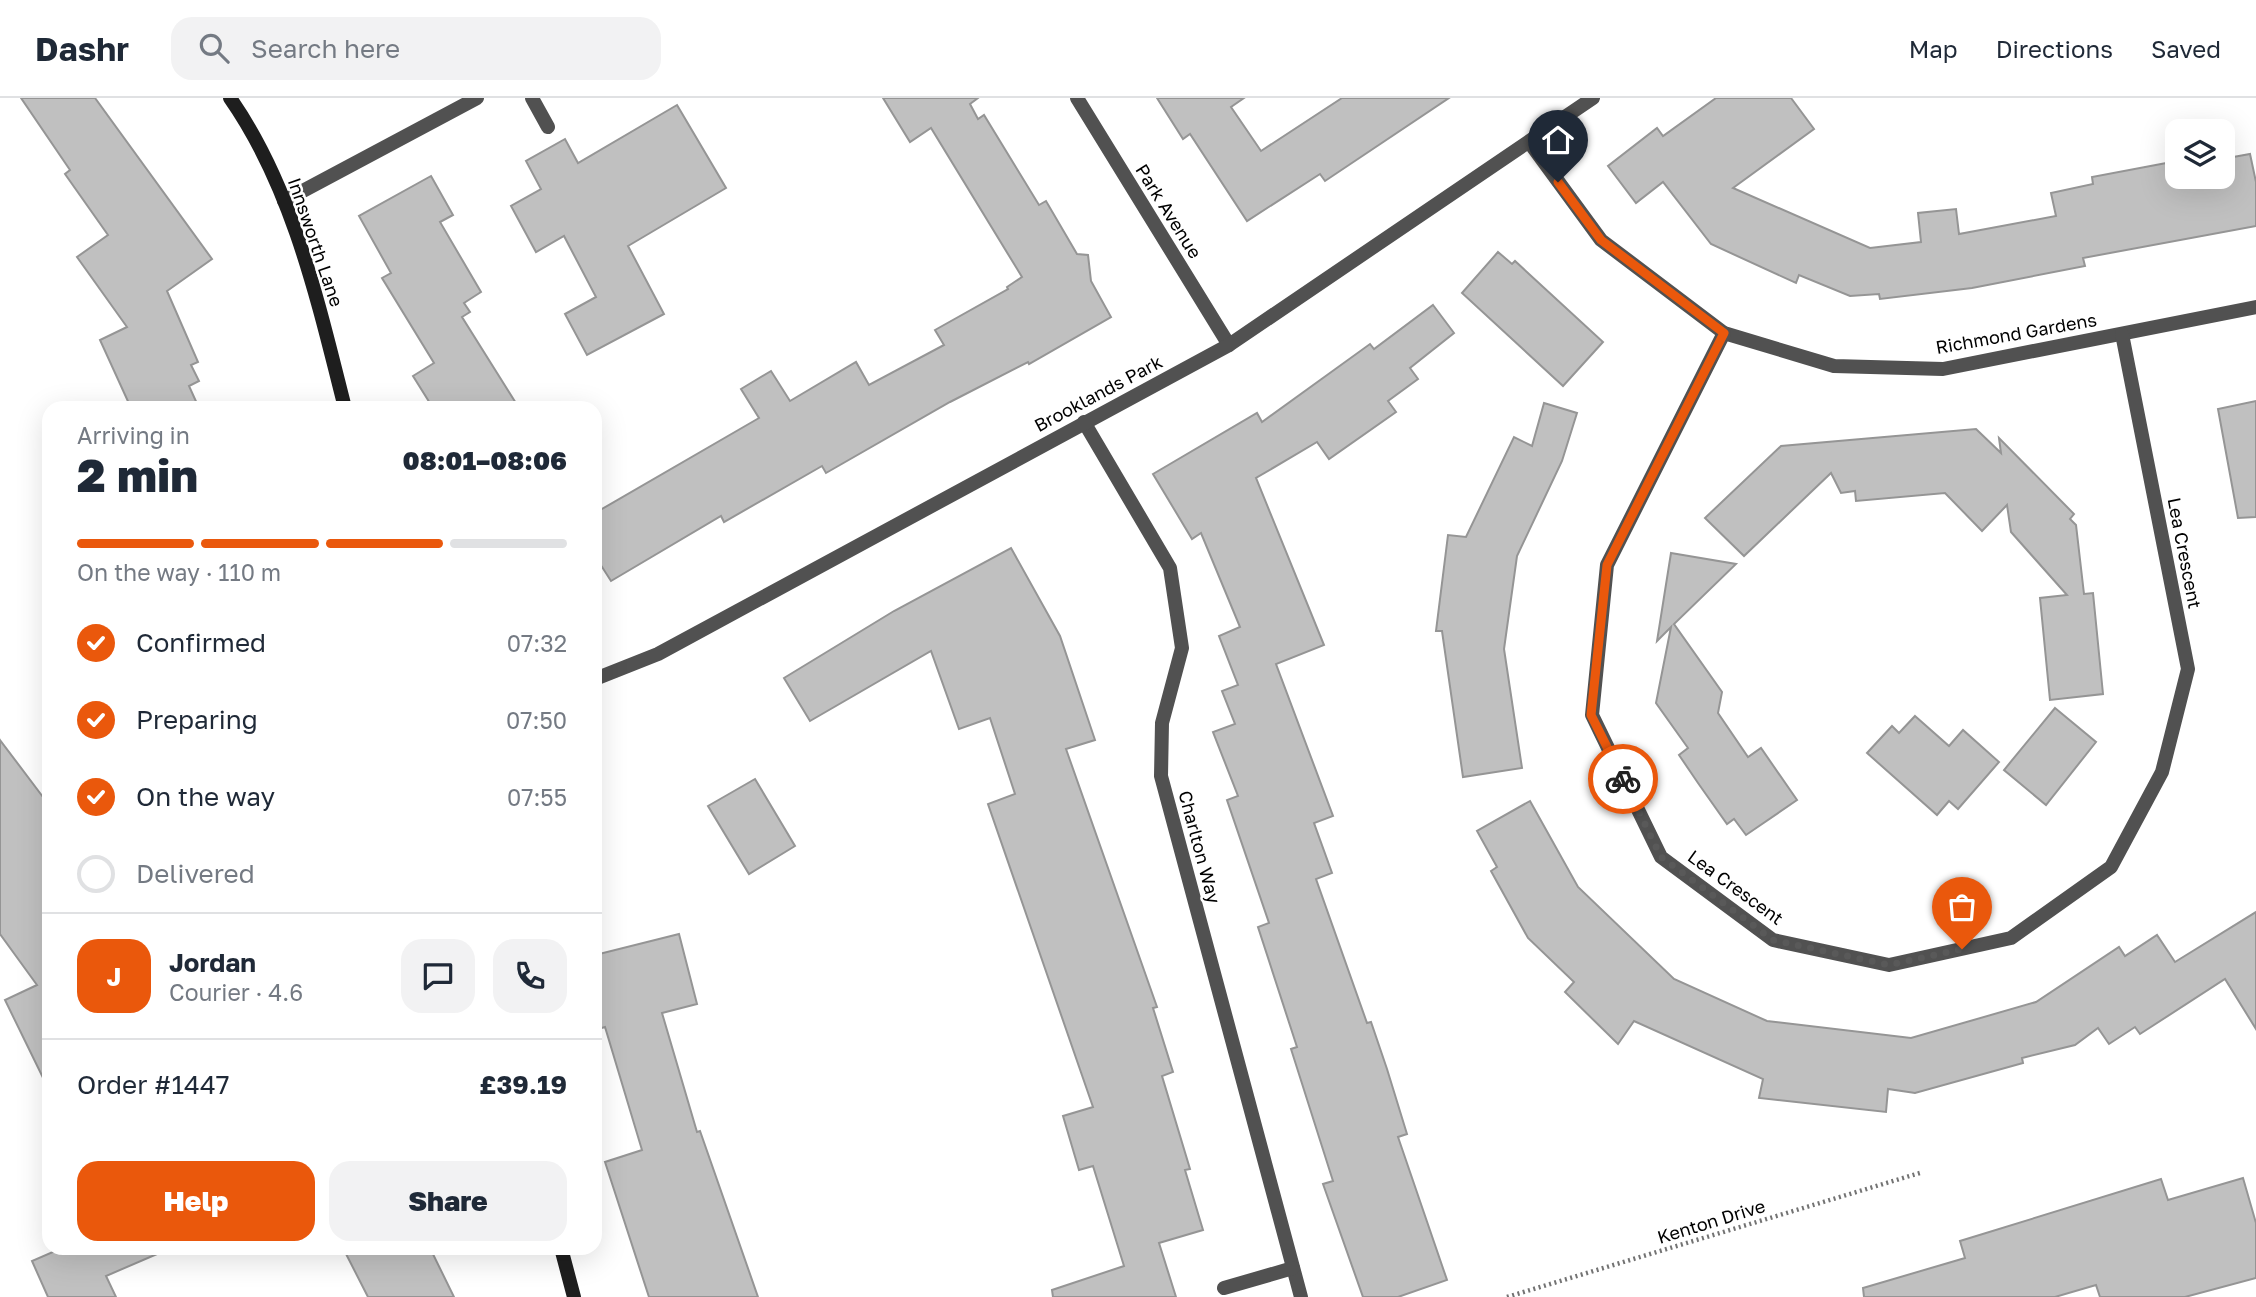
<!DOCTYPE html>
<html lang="en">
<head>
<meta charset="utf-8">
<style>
	:root { --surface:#fff; --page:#f2f2f3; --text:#1f2937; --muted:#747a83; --line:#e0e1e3; --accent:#ea580c }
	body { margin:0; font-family:"Golos Text",sans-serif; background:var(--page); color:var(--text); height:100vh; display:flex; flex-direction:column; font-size:26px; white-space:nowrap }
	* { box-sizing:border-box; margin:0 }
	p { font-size:23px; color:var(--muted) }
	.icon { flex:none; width:38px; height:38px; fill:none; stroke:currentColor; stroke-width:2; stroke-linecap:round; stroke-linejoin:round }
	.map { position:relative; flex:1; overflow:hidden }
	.drawer { position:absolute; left:42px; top:303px; width:560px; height:854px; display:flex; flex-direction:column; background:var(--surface); border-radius:21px; box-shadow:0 7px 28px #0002 }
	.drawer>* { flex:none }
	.controls { position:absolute; left:2165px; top:21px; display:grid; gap:14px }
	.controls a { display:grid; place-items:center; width:70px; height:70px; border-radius:14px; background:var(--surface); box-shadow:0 7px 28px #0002; font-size:35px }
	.pin { position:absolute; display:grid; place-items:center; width:60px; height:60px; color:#fff; margin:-72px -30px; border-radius:50% 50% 50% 0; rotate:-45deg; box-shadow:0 0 7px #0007 }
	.pin .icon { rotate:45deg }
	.courier { position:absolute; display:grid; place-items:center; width:70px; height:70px; margin:-35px; border:5px solid #ea580c; border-radius:50%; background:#fff; color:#222; box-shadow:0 2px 9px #0007 }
	.overview em { font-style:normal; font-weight:800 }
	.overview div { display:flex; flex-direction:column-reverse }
	.overview { display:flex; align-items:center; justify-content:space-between; height:119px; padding:0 35px }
	h1 { font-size:46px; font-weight:800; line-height:52px }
	.bar { display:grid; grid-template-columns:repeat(4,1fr); gap:10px 7px; align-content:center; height:84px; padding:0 35px }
	.bar i { height:9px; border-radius:5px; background:var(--line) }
	.bar .on { background:var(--accent) }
	.bar p { grid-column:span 4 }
	.line { display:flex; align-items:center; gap:18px; padding:0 35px; border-top:2px solid var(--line) }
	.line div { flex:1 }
	.round { display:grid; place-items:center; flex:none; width:74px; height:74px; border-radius:21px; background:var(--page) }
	ol { padding:0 35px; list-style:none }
	li { display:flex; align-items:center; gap:21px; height:77px }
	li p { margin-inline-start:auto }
	li .icon { padding:7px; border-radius:50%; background:var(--accent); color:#fff; stroke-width:4 }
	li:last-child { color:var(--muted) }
	li i { width:38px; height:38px; border:4px solid var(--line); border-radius:50% }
	.primary-button { display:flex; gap:14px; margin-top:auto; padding:14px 35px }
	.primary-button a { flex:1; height:80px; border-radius:21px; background:var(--accent); color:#fff; font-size:28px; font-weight:800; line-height:80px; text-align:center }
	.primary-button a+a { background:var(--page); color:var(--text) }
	header { display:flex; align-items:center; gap:42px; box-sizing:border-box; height:98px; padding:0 35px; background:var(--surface); border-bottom:2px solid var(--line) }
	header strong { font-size:33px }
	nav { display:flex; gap:38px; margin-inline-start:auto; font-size:24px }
	.search { width:490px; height:63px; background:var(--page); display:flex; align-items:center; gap:18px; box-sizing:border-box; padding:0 24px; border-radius:21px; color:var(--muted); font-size:26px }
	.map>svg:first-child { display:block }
	.building { fill:#c0c0c0; stroke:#959595; stroke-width:2 }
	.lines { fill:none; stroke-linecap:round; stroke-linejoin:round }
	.path { stroke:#737373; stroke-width:4.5; stroke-dasharray:2 3.5; stroke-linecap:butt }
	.street { stroke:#515151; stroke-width:14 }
	.secondary { stroke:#1e1e1e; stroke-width:14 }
	.done { stroke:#595959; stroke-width:7; stroke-dasharray:0 12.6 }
	.route { stroke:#ea580c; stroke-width:9 }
	.labels { text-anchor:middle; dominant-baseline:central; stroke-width:5; stroke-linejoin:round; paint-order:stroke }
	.street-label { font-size:18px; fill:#000; stroke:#fff }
</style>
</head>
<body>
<header>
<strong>Dashr</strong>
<div class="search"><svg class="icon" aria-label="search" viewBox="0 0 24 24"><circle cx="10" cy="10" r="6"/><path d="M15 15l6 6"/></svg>Search here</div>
<nav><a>Map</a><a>Directions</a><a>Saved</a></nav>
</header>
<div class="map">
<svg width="2256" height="1199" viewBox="0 0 2256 1199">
	<rect width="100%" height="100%" fill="#fff"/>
	<g class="building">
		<polygon points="21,0 95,0 212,161 167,193 198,264 191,267 199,283 189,288 199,310 131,310 100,242 127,229 77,159 108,137 65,76 70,72"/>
		<polygon points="883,0 978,0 970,6 978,21 984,17 1039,107 1046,103 1077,156 1088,157 1091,183 1111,219 1029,266 1028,264 950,304 826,375 822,368 724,424 721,418 611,483 595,458 595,415 759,320 741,291 771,273 790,303 856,264 869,287 944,247 935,232 1008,191 1007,189 1022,179 931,30 910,44"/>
		<polygon points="1157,0 1244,0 1231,9 1261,53 1342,0 1449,0 1325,83 1320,76 1247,123 1190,36 1183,41"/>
		<polygon points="1716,0 1791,0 1814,31 1733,90 1870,150 1921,144 1918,115 1956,111 1959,136 2056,118 2051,95 2093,86 2092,79 2177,63 2177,79 2222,79 2222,61 2250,56 2256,84 2256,128 2083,160 2085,168 1972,190 1880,201 1879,196 1850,198 1799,177 1796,185 1711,146 1663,84 1636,105 1608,68 1657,30 1663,38"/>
		<polygon points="677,7 726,90 628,148 664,216 587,257 565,216 596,199 564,138 536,154 511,108 541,91 526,63 565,41 578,65"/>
		<polygon points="431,78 453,117 440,124 481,194 464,205 470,214 462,219 519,310 433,310 413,278 434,265 382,180 391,175 359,118"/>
		<polygon points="1498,154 1512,166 1515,163 1603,244 1563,288 1462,195"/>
		<polygon points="1433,207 1454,235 1410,270 1418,281 1388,303 1396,314 1329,361 1317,344 1256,380 1324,547 1276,566 1333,718 1314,725 1332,775 1316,781 1367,925 1371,924 1387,971 1407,1036 1398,1039 1447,1182 1398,1199 1363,1199 1323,1086 1333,1083 1291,951 1297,949 1258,829 1269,825 1227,702 1238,698 1213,634 1235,626 1222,593 1238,587 1219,538 1240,529 1201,435 1192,441 1153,376 1257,315 1262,324 1370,246 1374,251"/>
		<polygon points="2256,303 2256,419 2238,420 2218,311"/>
		<polygon points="1544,305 1577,315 1562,363 1517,458 1504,551 1522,670 1463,679 1442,533 1436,533 1448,437 1466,439 1514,339 1532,348"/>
		<polygon points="1976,331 2001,355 1999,340 2074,416 2070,421 2076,427 2084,496 2093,495 2103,596 2050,602 2040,500 2067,497 2011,434 2007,407 1982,433 1945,395 1856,403 1855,393 1841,395 1831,375 1744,458 1705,420 1781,348"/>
		<polygon points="1011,450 1060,538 1095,642 1066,651 1157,909 1153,910 1173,974 1162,978 1190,1071 1185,1072 1203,1132 1159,1145 1176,1199 1053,1199 1052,1192 1124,1168 1093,1068 1079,1072 1063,1018 1093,1009 988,706 1015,696 990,620 959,631 931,553 810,623 784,580 894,513"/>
		<polygon points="1671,455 1736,466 1674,526 1722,594 1718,615 1748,659 1761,650 1797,702 1746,737 1734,721 1727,726 1698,685 1679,657 1688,650 1656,605 1671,529 1657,543"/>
		<polygon points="2055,610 2096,644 2046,707 2004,672"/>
		<polygon points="1915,618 1949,648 1963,632 1999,664 1958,711 1949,703 1937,717 1867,655 1892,628 1899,635"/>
		<polygon points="0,642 49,707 49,992 5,902 37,887 0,836"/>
		<polygon points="755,681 795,748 749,776 708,708"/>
		<polygon points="1530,703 1578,789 1674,881 1767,923 1911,940 2036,904 2119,849 2125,858 2157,837 2175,864 2256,814 2256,931 2225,881 2140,936 2135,929 2109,946 2098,930 2075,947 2022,960 2023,965 1915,995 1888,991 1886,1014 1759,1000 1763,981 1634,923 1618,946 1565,894 1574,884 1528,840 1491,773 1497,769 1477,733"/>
		<polygon points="679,836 697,906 662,915 697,1034 700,1033 758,1199 649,1199 605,1064 642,1052 605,929 595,932 595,857"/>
		<polygon points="2243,1080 2256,1125 2256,1180 2185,1199 2100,1199 2096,1187 2055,1199 1864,1199 1863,1190 1965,1160 1960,1143 2161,1081 2168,1102"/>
		<polygon points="62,1150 171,1150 106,1178 116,1199 48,1199 32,1163"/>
		<polygon points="343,1150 430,1150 454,1199 368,1199"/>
	</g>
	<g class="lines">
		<polyline class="path" points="1507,1199 1923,1074"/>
		<g class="street">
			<polyline points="532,0 548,29"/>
			<polyline points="1077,0 1229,247"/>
			<polyline points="1530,45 1601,142 1724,235 1834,268 1943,271 2256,209"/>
			<polyline points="284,103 477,0"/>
			<polyline points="1724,235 1607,467 1592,617 1661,759 1773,842 1889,867 2011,840 2111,769 2162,674 2188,571 2122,236"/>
			<polyline points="1084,324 1170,470 1182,550 1162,625 1161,678 1301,1199"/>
			<polyline points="595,581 658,556 1229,247 1593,0"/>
			<polyline points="1224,1190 1293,1170"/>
		</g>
		<g class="secondary">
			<path d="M230,0C293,90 318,204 345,310"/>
			<polyline points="561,1150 574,1199"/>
		</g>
	</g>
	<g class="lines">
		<polyline class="done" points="1623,681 1661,759 1773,842 1889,867 1962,851"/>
		<polyline class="route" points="1558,84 1601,142 1724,235 1607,467 1591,617 1623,681"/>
	</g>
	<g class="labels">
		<g class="street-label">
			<text transform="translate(1169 113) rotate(58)">Park Avenue</text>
			<text transform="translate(316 144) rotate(71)">Innsworth Lane</text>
			<text transform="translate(2016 235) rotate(-10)">Richmond Gardens</text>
			<text transform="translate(1098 295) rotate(-28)">Brooklands Park</text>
			<text transform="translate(2185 455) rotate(79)">Lea Crescent</text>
			<text transform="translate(1200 749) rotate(75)">Charlton Way</text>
			<text transform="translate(1736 789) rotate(36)">Lea Crescent</text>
			<text transform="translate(1711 1123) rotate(-17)">Kenton Drive</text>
		</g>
	</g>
</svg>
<div class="controls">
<a><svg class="icon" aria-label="layers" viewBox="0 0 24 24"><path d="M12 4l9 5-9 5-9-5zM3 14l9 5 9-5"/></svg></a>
</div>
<div class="pin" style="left:1962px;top:851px;background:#ea580c"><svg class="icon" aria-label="bag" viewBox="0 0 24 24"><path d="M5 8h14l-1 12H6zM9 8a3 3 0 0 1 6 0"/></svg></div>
<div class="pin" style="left:1558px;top:84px;background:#1f2937"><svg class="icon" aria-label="home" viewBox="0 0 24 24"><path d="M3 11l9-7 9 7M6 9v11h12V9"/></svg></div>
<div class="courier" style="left:1623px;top:681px"><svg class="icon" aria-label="bike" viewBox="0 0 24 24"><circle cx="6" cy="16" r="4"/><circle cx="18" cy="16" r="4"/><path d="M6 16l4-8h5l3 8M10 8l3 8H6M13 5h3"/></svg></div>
<section class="drawer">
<div class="overview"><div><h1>2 min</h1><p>Arriving in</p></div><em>08:01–08:06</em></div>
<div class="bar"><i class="on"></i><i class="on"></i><i class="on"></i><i></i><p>On the way · 110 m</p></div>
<ol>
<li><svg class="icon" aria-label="check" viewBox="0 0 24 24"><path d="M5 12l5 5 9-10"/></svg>Confirmed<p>07:32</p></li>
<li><svg class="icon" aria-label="check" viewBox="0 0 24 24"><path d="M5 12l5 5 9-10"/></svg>Preparing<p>07:50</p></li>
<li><svg class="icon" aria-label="check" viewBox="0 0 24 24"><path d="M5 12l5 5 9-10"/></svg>On the way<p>07:55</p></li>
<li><i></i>Delivered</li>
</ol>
<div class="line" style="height:126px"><b class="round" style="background:var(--accent);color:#fff">J</b><div><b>Jordan</b><p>Courier · 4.6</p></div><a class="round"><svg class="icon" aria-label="chat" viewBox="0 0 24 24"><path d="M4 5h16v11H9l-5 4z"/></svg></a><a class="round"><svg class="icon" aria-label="phone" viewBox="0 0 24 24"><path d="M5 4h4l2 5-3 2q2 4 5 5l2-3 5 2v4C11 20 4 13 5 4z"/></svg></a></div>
<div class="line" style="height:91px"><div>Order #1447</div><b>£39.19</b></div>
<div class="primary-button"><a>Help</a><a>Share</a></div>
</section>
</div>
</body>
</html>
